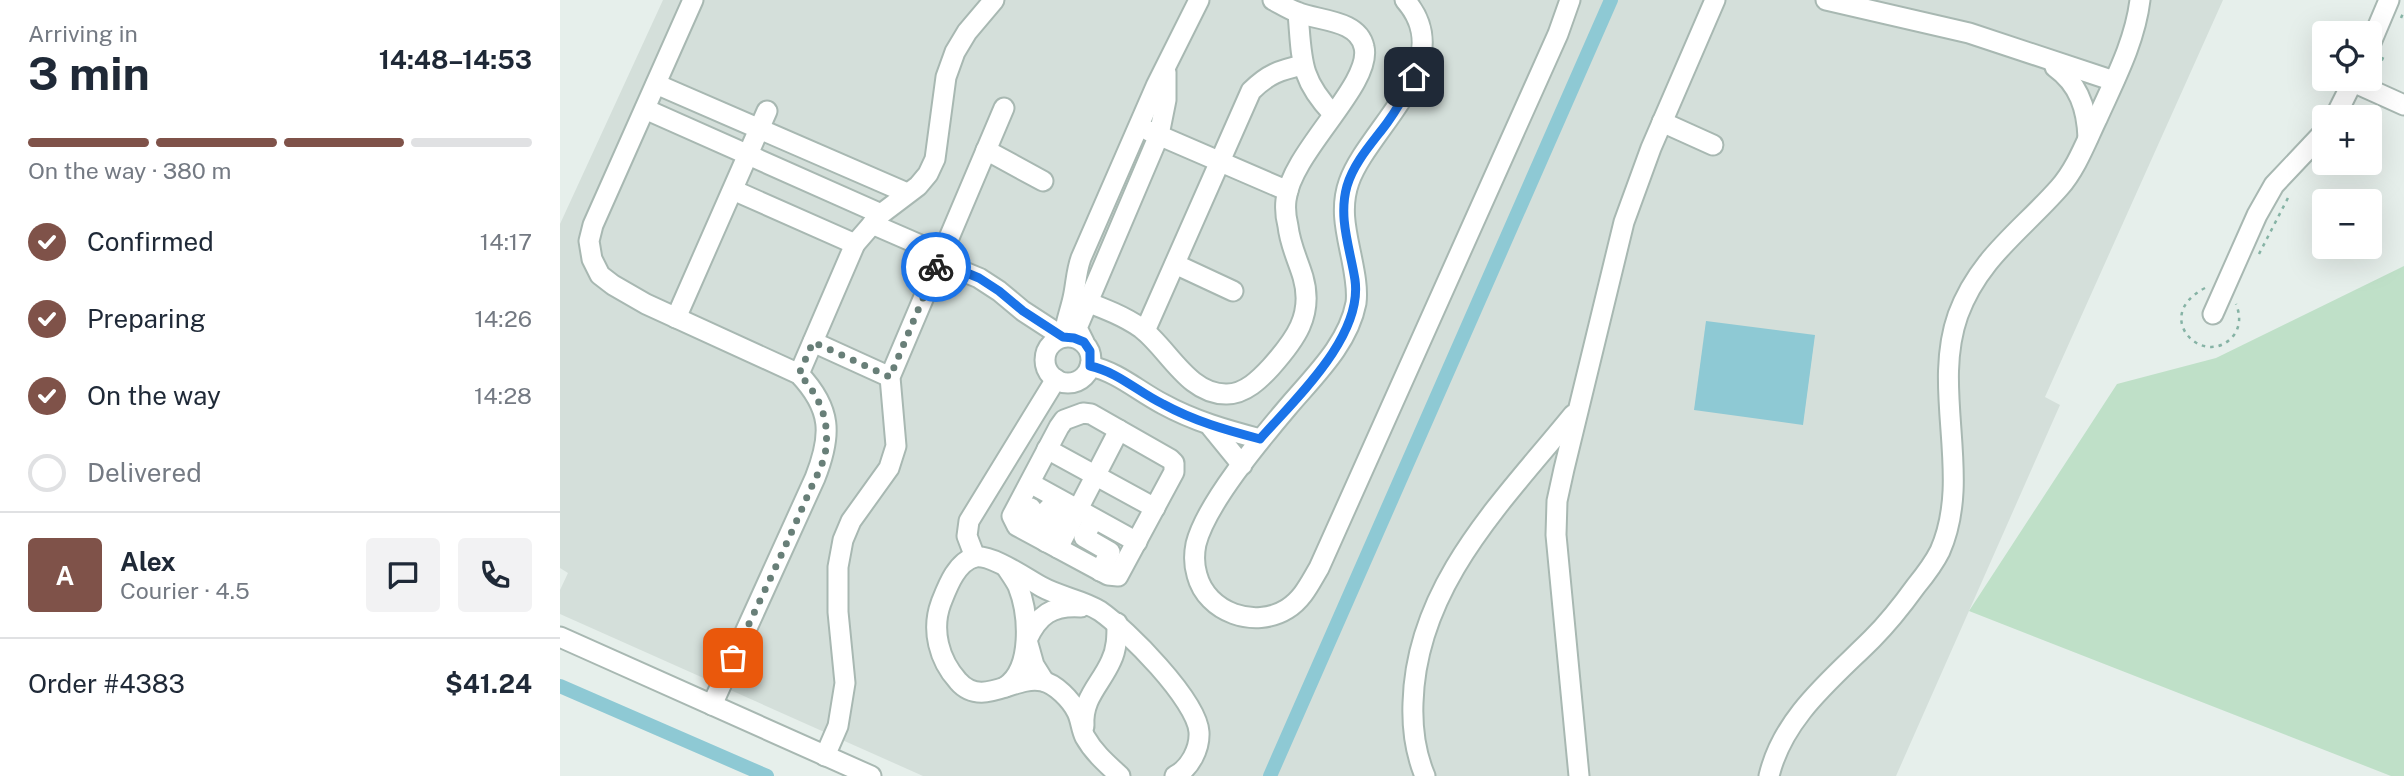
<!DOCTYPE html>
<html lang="en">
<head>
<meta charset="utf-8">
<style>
	:root { --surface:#fff; --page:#f2f2f3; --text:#1f2937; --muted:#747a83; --line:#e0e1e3; --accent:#7f5249 }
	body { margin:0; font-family:"Public Sans",sans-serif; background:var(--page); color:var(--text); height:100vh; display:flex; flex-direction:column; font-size:26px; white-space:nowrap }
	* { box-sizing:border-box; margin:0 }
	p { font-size:23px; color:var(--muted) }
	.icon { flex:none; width:38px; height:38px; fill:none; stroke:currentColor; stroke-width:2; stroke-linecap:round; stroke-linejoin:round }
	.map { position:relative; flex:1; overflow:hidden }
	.sheet { display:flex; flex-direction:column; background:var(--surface); width:560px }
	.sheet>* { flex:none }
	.controls { position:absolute; left:1752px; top:21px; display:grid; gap:14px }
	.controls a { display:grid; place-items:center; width:70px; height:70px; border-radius:7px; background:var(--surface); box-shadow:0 7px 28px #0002; font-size:35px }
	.pin { position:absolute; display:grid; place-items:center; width:60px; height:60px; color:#fff; margin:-30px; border-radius:14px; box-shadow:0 4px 10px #0006 }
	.courier { position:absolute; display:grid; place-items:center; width:70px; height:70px; margin:-35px; border:5px solid #1a73e8; border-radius:50%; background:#fff; color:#222; box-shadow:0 2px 9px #0007 }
	.head em { font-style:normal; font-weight:700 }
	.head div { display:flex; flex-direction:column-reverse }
	.head { display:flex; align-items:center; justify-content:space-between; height:119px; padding:0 28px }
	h1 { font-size:46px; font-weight:700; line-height:52px }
	.bar { display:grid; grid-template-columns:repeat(4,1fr); gap:10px 7px; align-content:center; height:84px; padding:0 28px }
	.bar i { height:9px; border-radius:5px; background:var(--line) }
	.bar .active { background:var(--accent) }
	.bar p { grid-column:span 4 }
	.line { display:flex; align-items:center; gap:18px; padding:0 28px; border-top:2px solid var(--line) }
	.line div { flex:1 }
	.round { display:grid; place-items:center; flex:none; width:74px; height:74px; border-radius:7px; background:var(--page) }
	ol { padding:0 28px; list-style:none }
	li { display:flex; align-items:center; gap:21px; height:77px }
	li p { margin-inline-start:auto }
	li .icon { padding:7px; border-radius:50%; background:var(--accent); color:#fff; stroke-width:4 }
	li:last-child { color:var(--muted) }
	li i { width:38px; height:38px; border:4px solid var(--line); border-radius:50% }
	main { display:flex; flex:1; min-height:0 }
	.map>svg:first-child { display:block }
	.built { fill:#d4dfda }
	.green { fill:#bfe0c8 }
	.water { fill:#8ec9d4 }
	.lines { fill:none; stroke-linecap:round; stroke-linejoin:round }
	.canal { stroke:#8ec9d4; stroke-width:14 }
	.minor-casing { stroke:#a8b8b2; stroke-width:23 }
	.path { stroke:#86b3a5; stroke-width:2.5; stroke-dasharray:3.5 5; stroke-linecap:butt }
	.minor { stroke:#fff; stroke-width:19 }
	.done { stroke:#687f78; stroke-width:7; stroke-dasharray:0 12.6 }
	.route { stroke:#1a73e8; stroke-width:9 }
</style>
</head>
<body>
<main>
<section class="sheet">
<div class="head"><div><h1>3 min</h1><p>Arriving in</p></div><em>14:48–14:53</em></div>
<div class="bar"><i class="active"></i><i class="active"></i><i class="active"></i><i></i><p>On the way · 380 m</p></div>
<ol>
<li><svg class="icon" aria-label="check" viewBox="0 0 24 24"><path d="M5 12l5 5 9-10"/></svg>Confirmed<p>14:17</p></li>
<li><svg class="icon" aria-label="check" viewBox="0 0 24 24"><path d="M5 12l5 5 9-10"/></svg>Preparing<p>14:26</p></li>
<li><svg class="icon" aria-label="check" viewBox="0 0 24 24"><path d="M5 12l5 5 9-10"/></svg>On the way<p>14:28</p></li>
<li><i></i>Delivered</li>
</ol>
<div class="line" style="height:126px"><b class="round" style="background:var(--accent);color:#fff">A</b><div><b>Alex</b><p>Courier · 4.5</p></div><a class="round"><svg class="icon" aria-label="chat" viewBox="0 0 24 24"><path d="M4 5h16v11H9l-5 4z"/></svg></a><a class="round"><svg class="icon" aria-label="phone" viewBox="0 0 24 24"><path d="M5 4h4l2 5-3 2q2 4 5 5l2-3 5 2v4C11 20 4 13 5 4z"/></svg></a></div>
<div class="line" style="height:91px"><div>Order #4383</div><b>$41.24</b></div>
</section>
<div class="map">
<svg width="1844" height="776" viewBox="0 0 1844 776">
	<rect width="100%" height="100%" fill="#e6efeb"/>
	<polygon class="built" points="103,0 1663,0 1485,397 1500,405 1336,776 363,776 0,614 0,590 8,573 0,568 0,224"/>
	<polygon class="green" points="1844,266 1844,776 1831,776 1409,611 1557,384 1656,358"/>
	<polygon class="water" points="1146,321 1255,335 1243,425 1134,410"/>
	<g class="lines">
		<g class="canal">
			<polyline points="0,686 207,776"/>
			<polyline points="710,776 1051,0"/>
		</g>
		<defs>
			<g id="minor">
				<path d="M133,0L33,225L29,241L32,259L40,275L53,285L86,304L239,374C272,409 272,435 255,478L152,705"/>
				<path d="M845,0C900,62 808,128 789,182C780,207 786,231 791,255C794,270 798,288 796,303C788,345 753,377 727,408C700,440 646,504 636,544C634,554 634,565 637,575C647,613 695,629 727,609C743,599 750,583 759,568L998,34L1010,0"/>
				<polyline points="1266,0 1409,33 1554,81"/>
				<path d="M738,13C742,59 739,78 773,114"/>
				<polyline points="1810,45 1829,0"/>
				<path d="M1495,67C1519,84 1527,109 1528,138"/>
				<polyline points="1793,82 1844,105"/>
				<polyline points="96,84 347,193"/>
				<polyline points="85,109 321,214"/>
				<polyline points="1775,117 1794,79"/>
				<polyline points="1102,122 1153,145"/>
				<polyline points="589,131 728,191"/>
				<polyline points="426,150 483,181"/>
				<polyline points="173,190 295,244"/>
				<polyline points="312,224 381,254"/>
				<polyline points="378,261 419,278 439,291 463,311 503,337"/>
				<polyline points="615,264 673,291"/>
				<path d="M514,297C537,306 561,314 581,328C608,348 628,395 667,394C685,394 700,379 711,367C735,340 754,315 743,277C738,260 730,245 728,226C726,218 725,208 726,200C731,152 813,84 804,47C798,19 757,21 737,12C728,9 721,4 713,0"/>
				<polyline points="1653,314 1697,215 1714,185 1764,132"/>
				<polyline points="116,318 207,111"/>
				<path d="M585,331L691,91C708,74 720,70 743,65"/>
				<path d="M504,337C505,323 510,312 513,298C516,285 516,272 521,258L596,86L639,0"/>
				<circle cx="508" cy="360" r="23"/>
				<polyline points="253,342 330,377"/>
				<polyline points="524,342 517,328 599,135 606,100 606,72"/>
				<path d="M530,366C558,372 578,391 603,404C634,421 666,430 700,439"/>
				<polyline points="239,374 295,244 321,214 358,186 368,174 375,159 386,77 395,52 407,32 434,0"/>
				<polygon points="523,413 531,414 610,459 614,463 614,472 558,576 548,575 457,526 452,516 499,427 504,420"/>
				<polyline points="651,427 682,465"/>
				<polyline points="487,449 595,508"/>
				<polyline points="470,483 577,542"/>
				<polyline points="471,508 468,519 472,524 480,521 488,509 492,508 498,512 498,517 486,542"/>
				<polyline points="534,519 524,537 550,552 540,571"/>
				<polyline points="498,548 559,430"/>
				<polyline points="415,557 407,536 409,521 496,379"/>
				<polyline points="0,637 311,776"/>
				<path d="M484,681L474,665L467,640C478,615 492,605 521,607"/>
				<path d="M445,687C473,669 469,614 458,586C455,580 450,573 446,567"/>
				<path d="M524,726C522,698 541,684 551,661C557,649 557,636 557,623"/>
				<polyline points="265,756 278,726 285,683 278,612 278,567 283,540 291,521 329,468 336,446 330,377 444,108"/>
				<path d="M560,776C547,764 534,753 525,737C521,729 521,720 517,712C511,700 496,684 482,681C454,675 422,709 398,681C379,660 371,630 381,603C387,588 396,562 415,557C432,554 467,579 482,587C500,597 523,600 540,611C566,629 637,700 639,732C640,749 630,768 615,776"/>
				<path d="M865,776C855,752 852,729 853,703C856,585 943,501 1013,415"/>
				<polyline points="1019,776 996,535 997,501 1004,469 1064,222 1091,148 1155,0"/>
				<path d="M1209,776C1223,717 1272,679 1312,639C1328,623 1343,604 1356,586C1365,575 1374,563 1380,551C1413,476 1371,391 1398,315C1419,258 1461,231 1499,188C1516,169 1526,142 1537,119C1554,81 1575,42 1580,0"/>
			</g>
		</defs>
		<use href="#minor" class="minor-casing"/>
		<g class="path">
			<polyline points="1841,18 1844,11"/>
			<polyline points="1815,76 1825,53"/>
			<polyline points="1796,117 1802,104"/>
			<polyline points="1699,254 1730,194"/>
			<path d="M1645,288C1589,317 1646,371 1674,335C1681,325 1680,314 1676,304"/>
		</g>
		<use href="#minor" class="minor"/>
	</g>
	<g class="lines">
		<path class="done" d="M173,658C198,604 224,551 247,497C253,482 265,463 266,447C269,418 259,395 239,374L253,342L330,377L376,267"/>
		<path class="route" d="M376,267L378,261L419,278L439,291L463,311L503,337L514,338L524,342L530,351V366C558,372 578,392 603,404C634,421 666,430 700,439C735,399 803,337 795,280C790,248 778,218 787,186C794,162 813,142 827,123C838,108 846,93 854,77"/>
	</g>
</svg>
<div class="controls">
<a><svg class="icon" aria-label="locate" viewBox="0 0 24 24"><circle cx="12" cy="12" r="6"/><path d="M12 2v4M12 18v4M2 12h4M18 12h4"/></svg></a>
<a>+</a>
<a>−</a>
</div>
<div class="pin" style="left:173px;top:658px;background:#ea580c"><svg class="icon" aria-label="bag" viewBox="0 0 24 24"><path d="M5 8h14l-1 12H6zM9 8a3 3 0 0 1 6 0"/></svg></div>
<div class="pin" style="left:854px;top:77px;background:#1f2937"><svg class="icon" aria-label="home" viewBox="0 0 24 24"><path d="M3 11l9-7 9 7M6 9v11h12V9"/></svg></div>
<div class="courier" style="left:376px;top:267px"><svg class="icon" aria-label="bike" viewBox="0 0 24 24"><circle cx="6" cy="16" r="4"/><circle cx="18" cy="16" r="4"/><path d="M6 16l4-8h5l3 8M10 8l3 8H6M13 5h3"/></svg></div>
</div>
</main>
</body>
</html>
